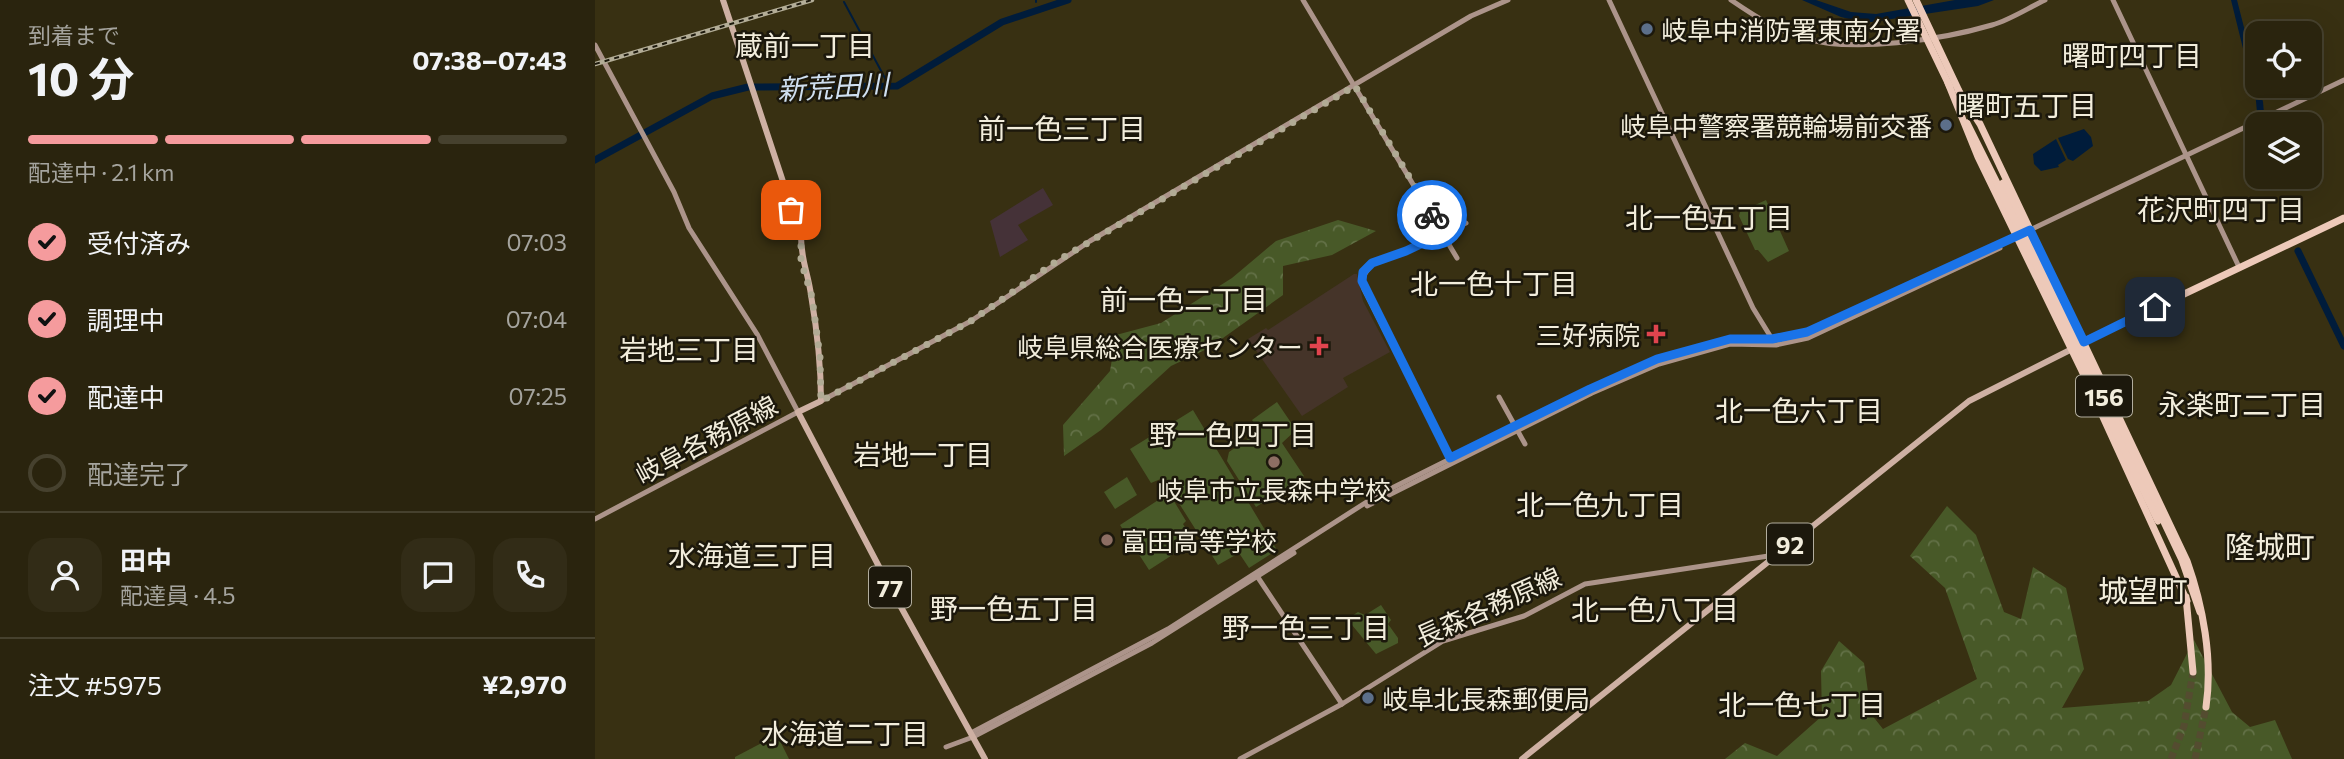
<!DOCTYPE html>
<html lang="ja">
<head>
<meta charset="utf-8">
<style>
	:root { --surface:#2a240e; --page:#322c17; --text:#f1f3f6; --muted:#a5a49e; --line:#46412e; --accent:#f59b9d }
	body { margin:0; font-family:Commissioner,"Noto Sans JP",sans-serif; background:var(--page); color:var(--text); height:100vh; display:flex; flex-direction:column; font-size:26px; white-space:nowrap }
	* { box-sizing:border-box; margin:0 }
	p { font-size:23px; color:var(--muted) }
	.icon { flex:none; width:38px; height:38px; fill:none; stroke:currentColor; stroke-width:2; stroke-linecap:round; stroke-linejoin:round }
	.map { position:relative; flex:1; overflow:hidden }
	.panel { display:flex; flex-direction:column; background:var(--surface); width:595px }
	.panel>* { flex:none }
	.tools { position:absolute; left:1650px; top:21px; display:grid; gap:14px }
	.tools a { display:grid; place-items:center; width:77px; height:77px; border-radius:14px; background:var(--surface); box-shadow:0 7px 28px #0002,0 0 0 2px var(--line); font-size:35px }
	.pin { position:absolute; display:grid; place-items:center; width:60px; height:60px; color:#fff; margin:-30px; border-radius:14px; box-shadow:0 4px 10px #0006 }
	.courier { position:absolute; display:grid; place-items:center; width:70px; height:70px; margin:-35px; border:5px solid #1a73e8; border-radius:50%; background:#fff; color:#222; box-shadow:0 2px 9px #0007 }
	.head em { font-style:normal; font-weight:700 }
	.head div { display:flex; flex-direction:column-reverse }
	.head { display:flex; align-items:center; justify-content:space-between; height:119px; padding:0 28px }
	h1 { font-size:46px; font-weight:700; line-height:52px }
	.bar { display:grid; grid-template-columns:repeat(4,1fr); gap:10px 7px; align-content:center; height:84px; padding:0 28px }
	.bar i { height:9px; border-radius:5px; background:var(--line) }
	.bar .selected { background:var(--accent) }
	.bar p { grid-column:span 4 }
	.line { display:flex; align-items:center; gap:18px; padding:0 28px; border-top:2px solid var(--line) }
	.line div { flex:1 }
	.round { display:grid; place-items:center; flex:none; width:74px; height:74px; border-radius:21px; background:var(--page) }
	ol { padding:0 28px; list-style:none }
	li { display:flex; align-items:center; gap:21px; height:77px }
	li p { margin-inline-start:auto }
	li .icon { padding:7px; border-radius:50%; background:var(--accent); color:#111; stroke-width:4 }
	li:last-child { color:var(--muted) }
	li i { width:38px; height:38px; border:4px solid var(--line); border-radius:50% }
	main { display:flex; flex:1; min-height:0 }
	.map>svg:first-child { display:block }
	.commercial { fill:#453238 }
	.medical { fill:#453429 }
	.forest { fill:url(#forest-crowns) }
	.park { fill:#485928 }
	.water { fill:#001c3b }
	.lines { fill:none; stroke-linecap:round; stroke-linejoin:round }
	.stream { stroke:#001c3b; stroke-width:2 }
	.river { stroke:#001c3b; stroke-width:7 }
	.highway-tunnel { stroke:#544c30; stroke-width:7; stroke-dasharray:7 3.5; stroke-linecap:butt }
	.secondary { stroke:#ac948a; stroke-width:5 }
	.primary { stroke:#ceb0a3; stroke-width:6 }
	.highway { stroke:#edc9b9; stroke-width:7 }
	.rail-casing { stroke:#b3ad97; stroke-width:4.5 }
	.rail { stroke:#1c180c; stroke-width:2; stroke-dasharray:5; stroke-linecap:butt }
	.highway-bridge { stroke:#edc9b9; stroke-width:7 }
	.done { stroke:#b1ab95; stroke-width:7; stroke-dasharray:0 12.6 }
	.route { stroke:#1a73e8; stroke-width:9 }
	.service-dot { fill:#5c6f8a; stroke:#1c180c; stroke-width:2.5 }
	.health-dot { fill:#e0444e; stroke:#1c180c; stroke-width:2.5 }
	.education-dot { fill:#8d6e63; stroke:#1c180c; stroke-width:2.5 }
	.labels { text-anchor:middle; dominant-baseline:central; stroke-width:5; stroke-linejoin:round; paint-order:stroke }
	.shield { fill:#1c180c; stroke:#b2ad9e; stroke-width:2 }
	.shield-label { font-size:24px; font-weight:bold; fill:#f2eddc }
	.poi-label { font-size:26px; fill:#f2eddc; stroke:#1c180c; text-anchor:start }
	.street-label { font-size:26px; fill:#f2eddc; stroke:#1c180c }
	.neighbourhood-label { font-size:28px; fill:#f2eddc; stroke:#1c180c }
	.water-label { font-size:28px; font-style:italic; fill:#d0e0f1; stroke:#1c180c }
	.quarter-label { font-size:30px; fill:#f2eddc; stroke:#1c180c }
</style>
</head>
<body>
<main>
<section class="panel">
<div class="head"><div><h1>10 分</h1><p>到着まで</p></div><em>07:38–07:43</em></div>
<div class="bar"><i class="selected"></i><i class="selected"></i><i class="selected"></i><i></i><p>配達中 · 2.1 km</p></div>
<ol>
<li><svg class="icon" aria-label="check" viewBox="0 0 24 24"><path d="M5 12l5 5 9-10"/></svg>受付済み<p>07:03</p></li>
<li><svg class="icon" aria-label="check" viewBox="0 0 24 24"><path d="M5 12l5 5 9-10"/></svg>調理中<p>07:04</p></li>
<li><svg class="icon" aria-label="check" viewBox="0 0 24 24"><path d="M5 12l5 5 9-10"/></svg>配達中<p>07:25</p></li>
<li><i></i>配達完了</li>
</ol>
<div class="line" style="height:126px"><a class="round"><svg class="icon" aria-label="person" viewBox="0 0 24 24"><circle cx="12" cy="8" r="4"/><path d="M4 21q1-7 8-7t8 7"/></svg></a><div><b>田中</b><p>配達員 · 4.5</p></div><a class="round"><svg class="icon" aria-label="chat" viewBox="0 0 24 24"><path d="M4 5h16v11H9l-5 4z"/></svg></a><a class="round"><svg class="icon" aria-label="phone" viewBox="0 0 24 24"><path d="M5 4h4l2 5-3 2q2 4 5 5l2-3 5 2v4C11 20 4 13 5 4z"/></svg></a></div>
<div class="line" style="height:91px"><div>注文 #5975</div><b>¥2,970</b></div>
</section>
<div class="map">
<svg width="1749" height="759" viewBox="0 0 1749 759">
	<defs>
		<pattern id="forest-crowns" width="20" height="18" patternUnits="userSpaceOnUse" patternTransform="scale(1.75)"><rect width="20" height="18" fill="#485928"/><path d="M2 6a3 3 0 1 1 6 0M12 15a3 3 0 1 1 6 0" fill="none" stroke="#637147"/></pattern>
	</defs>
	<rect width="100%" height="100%" fill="#383012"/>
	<polygon class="commercial" points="448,188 458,205 423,225 433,240 405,257 395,221"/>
	<polygon class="medical" points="759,274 762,274 768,301 795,352 748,378 753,387 707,416 653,339 671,328 673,330"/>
	<g class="forest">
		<polygon points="743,220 781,231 737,255 688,266 688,295 614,348 576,366 506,430 469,456 468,425 515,371 521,335 566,323 637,278 681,241"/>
		<polygon points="1352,506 1381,535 1409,612 1426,619 1438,567 1471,588 1489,669 1467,708 1553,701 1576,685 1599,640 1637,712 1655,727 1680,720 1697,759 1130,759 1150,743 1182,756 1227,716 1226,671 1244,641 1269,663 1276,714 1288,729 1382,679 1350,588 1315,556"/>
	</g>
	<g class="park">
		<polygon points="1171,200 1194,251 1173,262 1163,250 1160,250 1144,216 1145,212"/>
		<polygon points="682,402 701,430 687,443 709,476 661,507 632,461 634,452 664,431 657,420"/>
		<polygon points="598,410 682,550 654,568 644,553 623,565 568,478 556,483 535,449"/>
		<polygon points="532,477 542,495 520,509 509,492"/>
		<polygon points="574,493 591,521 588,524 597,538 596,543 554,570 525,525"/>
		<polygon points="786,605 796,620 793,624 803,638 803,643 781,654 752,619 763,612 770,615"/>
		<polygon points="182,735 194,759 140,759 140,757"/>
	</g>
	<g class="water">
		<polygon points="1207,0 1221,0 1256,12 1281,14 1360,0 1399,0 1383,6 1270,23 1246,17"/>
		<polygon points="1636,0 1642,0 1668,102 1670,124 1663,124 1661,101"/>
		<polygon points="1489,129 1496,137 1498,146 1478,161 1473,159 1463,138"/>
		<polygon points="1461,139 1471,160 1463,165 1464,167 1446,171 1439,164 1438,154"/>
	</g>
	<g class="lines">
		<g class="stream">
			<polyline points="441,0 441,2"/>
			<polyline points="249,2 291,80"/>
		</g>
		<g class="river">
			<polyline points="0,160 117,96 153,87 302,86 407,22 473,0"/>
			<polyline points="1703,251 1749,346"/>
		</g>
		<g class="highway-tunnel">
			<polyline points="1576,759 1589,726 1598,672"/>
			<polyline points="1600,759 1611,707"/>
		</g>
		<g class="secondary">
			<polyline points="708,0 862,258"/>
			<polyline points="1014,0 1158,308 1177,339"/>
			<path d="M1136,0C1158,15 1181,30 1207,38C1258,53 1346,40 1397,25C1415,20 1433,8 1450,0"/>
			<polyline points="1518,0 1644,267"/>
			<polyline points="0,45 79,192 94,228 162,334 203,412 0,519"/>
			<polyline points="1433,231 1749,80"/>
			<polyline points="904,397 930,444"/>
			<polyline points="226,401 376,321 495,241 876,16 913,0"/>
			<polyline points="855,458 769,289 767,278 777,263 821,247 871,223"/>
			<polyline points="772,506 997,393 1064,364 1135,344 1181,345 1213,338 1405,248"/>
			<polyline points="662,576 747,704"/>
			<polyline points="376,733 573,629 781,496 995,389 1080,354 1135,339 1194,337 1212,332 1424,235"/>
			<polyline points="351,747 378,737 557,643 699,553"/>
			<polyline points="645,759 747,704 848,641 929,616 990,584 1180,555"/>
		</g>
		<g class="primary">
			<path d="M128,0L206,236C206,261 213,272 216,295C222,330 226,365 226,401L203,412L291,580L390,759"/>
			<polyline points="927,759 1374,401 1477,349"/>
		</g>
		<g class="highway">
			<polyline points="1313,0 1355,87"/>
			<polyline points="1321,0 1364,91"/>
			<polyline points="1353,83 1383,157 1487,371 1592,601"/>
			<path d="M1363,90L1385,124L1592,561C1608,606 1618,659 1611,707"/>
			<polyline points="1372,123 1403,185"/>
			<polyline points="1486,343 1749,218"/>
			<polyline points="1591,597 1598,672"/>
		</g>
		<defs>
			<polyline id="rail" points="0,64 217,0"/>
		</defs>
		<use href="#rail" class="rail-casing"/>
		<use href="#rail" class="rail"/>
		<g class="highway-bridge">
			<polyline points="1408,183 1587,560 1605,612"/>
			<polyline points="1403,185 1563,521"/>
		</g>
	</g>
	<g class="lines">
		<polyline class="done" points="196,210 206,236 206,261 217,297 225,357 226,401 376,321 462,261 760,86 837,215"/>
		<polyline class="route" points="837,215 849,233 811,251 777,263 768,272 767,281 855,458 995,389 1062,359 1135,339 1177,339 1212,332 1435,230 1489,342 1560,307"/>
	</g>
	<g class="service-dot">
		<circle cx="1052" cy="29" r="7"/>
		<circle cx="1351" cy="125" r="7"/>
		<circle cx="773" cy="698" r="7"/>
	</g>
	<g class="health-dot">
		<path d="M1057.5 323.5h7v7h7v7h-7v7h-7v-7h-7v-7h7z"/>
		<path d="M720.5 335.5h7v7h7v7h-7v7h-7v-7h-7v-7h7z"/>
	</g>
	<g class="education-dot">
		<circle cx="679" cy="462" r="7"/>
		<circle cx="512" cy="540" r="7"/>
	</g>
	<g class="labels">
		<g class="shield">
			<rect x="1481" y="375.5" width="56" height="41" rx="5"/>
			<rect x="1172" y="523.5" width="46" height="41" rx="5"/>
			<rect x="274" y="566.5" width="42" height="41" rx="5"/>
		</g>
		<g class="shield-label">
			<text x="1509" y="396">156</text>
			<text x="1195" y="544">92</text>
			<text x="295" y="587">77</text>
		</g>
		<g class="poi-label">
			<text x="1066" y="29">岐阜中消防署東南分署</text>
			<text x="1337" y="125" text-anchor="end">岐阜中警察署競輪場前交番</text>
			<text x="1045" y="334" text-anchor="end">三好病院</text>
			<text x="708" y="346" text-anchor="end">岐阜県総合医療センター</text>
			<text x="679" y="489" text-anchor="middle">岐阜市立長森中学校</text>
			<text x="526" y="540">富田高等学校</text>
			<text x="787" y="698">岐阜北長森郵便局</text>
		</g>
		<g class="street-label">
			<text transform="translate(111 439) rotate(-28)">岐阜各務原線</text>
			<text transform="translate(893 606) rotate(-24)">長森各務原線</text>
		</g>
		<g class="neighbourhood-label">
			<text x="210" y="45">蔵前一丁目</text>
			<text x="1537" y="55">曙町四丁目</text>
			<text x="1432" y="105">曙町五丁目</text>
			<text x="467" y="128">前一色三丁目</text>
			<text x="1626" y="209">花沢町四丁目</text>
			<text x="1114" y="217">北一色五丁目</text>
			<text x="899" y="283">北一色十丁目</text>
			<text x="589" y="299">前一色二丁目</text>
			<text x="94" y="349">岩地三丁目</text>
			<text x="1647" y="404">永楽町二丁目</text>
			<text x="1204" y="410">北一色六丁目</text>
			<text x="638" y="434">野一色四丁目</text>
			<text x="328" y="454">岩地一丁目</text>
			<text x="1005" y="504">北一色九丁目</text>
			<text x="157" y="555">水海道三丁目</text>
			<text x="419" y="608">野一色五丁目</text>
			<text x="1060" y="609">北一色八丁目</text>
			<text x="711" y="627">野一色三丁目</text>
			<text x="1207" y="704">北一色七丁目</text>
			<text x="250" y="733">水海道二丁目</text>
		</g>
		<g class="water-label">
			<text transform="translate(238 86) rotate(-3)">新荒田川</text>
		</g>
		<g class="quarter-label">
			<text x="1675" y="545">隆城町</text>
			<text x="1548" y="589">城望町</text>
		</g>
	</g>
</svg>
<div class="tools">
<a><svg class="icon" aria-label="locate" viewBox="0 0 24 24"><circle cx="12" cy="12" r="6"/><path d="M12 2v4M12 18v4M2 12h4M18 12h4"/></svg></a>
<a><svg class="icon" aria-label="layers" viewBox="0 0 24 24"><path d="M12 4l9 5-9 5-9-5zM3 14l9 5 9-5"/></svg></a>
</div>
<div class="pin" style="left:196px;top:210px;background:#ea580c"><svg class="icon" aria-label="bag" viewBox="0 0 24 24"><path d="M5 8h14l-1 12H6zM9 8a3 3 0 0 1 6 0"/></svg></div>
<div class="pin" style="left:1560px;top:307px;background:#1f2937"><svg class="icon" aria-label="home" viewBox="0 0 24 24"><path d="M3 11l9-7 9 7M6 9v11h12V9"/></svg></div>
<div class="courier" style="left:837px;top:215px"><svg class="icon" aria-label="bike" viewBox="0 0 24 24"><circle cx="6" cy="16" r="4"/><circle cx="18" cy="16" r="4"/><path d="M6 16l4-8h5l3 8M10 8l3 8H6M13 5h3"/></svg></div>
</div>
</main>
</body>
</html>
